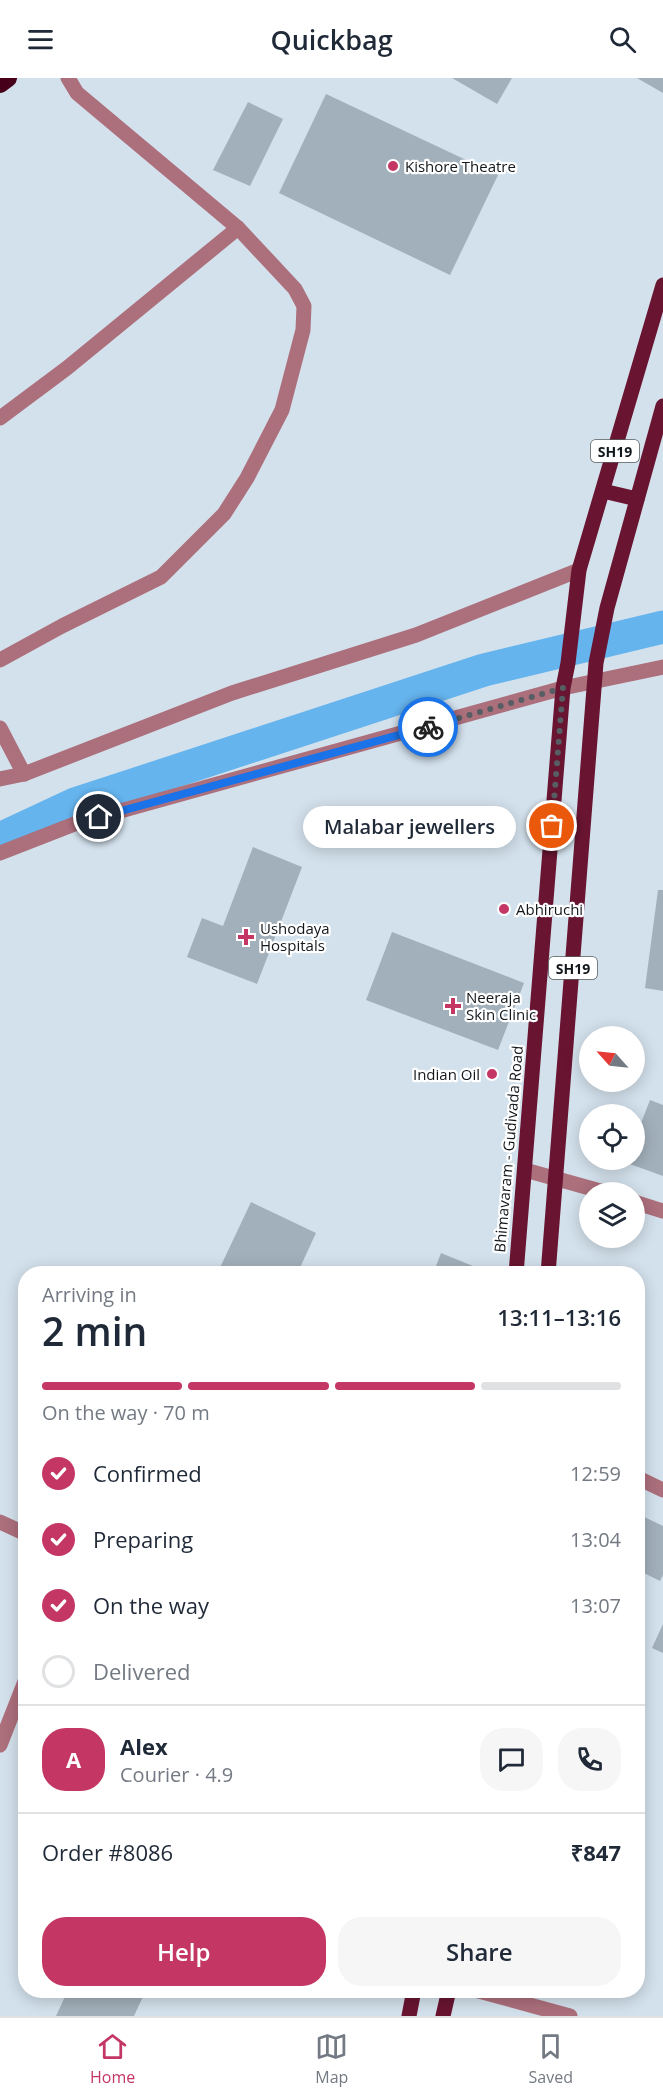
<!DOCTYPE html>
<html lang="en">
<head>
<meta charset="utf-8">
<style>
	:root { --surface:#fff; --page:#f6f6f7; --text:#1f2937; --muted:#747a83; --line:#e0e1e3; --accent:#c43663 }
	body { margin:0; font-family:"Open Sans",sans-serif; background:var(--page); color:var(--text); height:100vh; display:flex; flex-direction:column; font-size:22px; white-space:nowrap }
	* { box-sizing:border-box; margin:0 }
	p { font-size:20px; color:var(--muted) }
	.icon { flex:none; width:33px; height:33px; fill:none; stroke:currentColor; stroke-width:2; stroke-linecap:round; stroke-linejoin:round }
	.map { position:relative; flex:1; overflow:hidden }
	.details { position:absolute; left:18px; top:1188px; width:627px; height:732px; display:flex; flex-direction:column; background:var(--surface); border-radius:24px; box-shadow:0 3px 15px #0003 }
	.details>* { flex:none }
	.needle { width:39px; rotate:297deg }
	.tools { position:absolute; left:579px; top:948px; display:grid; gap:12px }
	.tools a { display:grid; place-items:center; width:66px; height:66px; border-radius:50%; background:var(--surface); box-shadow:0 3px 15px #0003; font-size:30px }
	.pin { position:absolute; display:grid; place-items:center; width:51px; height:51px; color:#fff; margin:-26px; border:3px solid #fff; border-radius:50%; box-shadow:0 2px 6px #0007 }
	.courier { position:absolute; display:grid; place-items:center; width:60px; height:60px; margin:-30px; border:4px solid #1a73e8; border-radius:50%; background:#fff; color:#222; box-shadow:0 2px 8px #0007 }
	.bubble { position:absolute; height:42px; border-radius:21px; background:var(--surface); box-shadow:0 3px 15px #0003; font-size:20px; font-weight:600; line-height:42px; text-align:center }
	.head em { font-style:normal; font-weight:600 }
	.head div { display:flex; flex-direction:column-reverse }
	.head { display:flex; align-items:center; justify-content:space-between; height:102px; padding:0 24px }
	h1 { font-size:39px; font-weight:600; line-height:45px }
	.bar { display:grid; grid-template-columns:repeat(4,1fr); gap:9px 6px; align-content:center; height:72px; padding:0 24px }
	.bar i { height:8px; border-radius:4px; background:var(--line) }
	.bar .on { background:var(--accent) }
	.bar p { grid-column:span 4 }
	.line { display:flex; align-items:center; gap:15px; padding:0 24px; border-top:2px solid var(--line) }
	.line div { flex:1 }
	.round { display:grid; place-items:center; flex:none; width:63px; height:63px; border-radius:24px; background:var(--page) }
	ol { padding:0 24px; list-style:none }
	li { display:flex; align-items:center; gap:18px; height:66px }
	li p { margin-inline-start:auto }
	li .icon { padding:6px; border-radius:50%; background:var(--accent); color:#fff; stroke-width:4 }
	li:last-child { color:var(--muted) }
	li i { width:33px; height:33px; border:3px solid var(--line); border-radius:50% }
	.primary-button { display:flex; gap:12px; margin-top:auto; padding:12px 24px }
	.primary-button a { flex:1; height:69px; border-radius:24px; background:var(--accent); color:#fff; font-size:24px; font-weight:600; line-height:69px; text-align:center }
	.primary-button a+a { background:var(--page); color:var(--text) }
	header { display:flex; justify-content:space-between; align-items:center; height:78px; padding:0 24px; background:var(--surface); font-size:27px; font-weight:600 }
	.tab-bar { display:flex; justify-content:space-around; align-items:center; height:84px; border-top:2px solid var(--line); background:var(--surface); font-size:16px; color:var(--muted) }
	.tab-bar a { display:grid; justify-items:center; gap:3px }
	.tab-bar .on { color:var(--accent) }
	.map>svg:first-child { display:block }
	.lines { fill:none; stroke-linecap:round; stroke-linejoin:round }
	.canal { stroke:#65b4ee; stroke-width:33 }
	.building { fill:#a2b0bb }
	.minor { stroke:#ac6f7c; stroke-width:15 }
	.major { stroke:#691431; stroke-width:15 }
	.highway { stroke:#47001a; stroke-width:18 }
	.done { stroke:#565e64; stroke-width:6; stroke-dasharray:0 10.8 }
	.route { stroke:#1a73e8; stroke-width:8 }
	.poi-dot { fill:#c43663; stroke:#fff; stroke-width:2 }
	.labels { text-anchor:middle; dominant-baseline:central; stroke-width:4.5; stroke-linejoin:round; paint-order:stroke }
	.shield { fill:#fff; stroke:#595d5f; stroke-width:1.5 }
	.shield-label { font-size:14px; font-weight:bold; fill:#12171b }
	.poi-label { font-size:15px; fill:#12171b; stroke:#fff; text-anchor:start }
	.street-label { font-size:15px; fill:#12171b; stroke:#fff }
</style>
</head>
<body>
<header><svg class="icon" aria-label="menu" viewBox="0 0 24 24"><path d="M4 6h16M4 12h16M4 18h16"/></svg>Quickbag<svg class="icon" aria-label="search" viewBox="0 0 24 24"><circle cx="10" cy="10" r="6"/><path d="M15 15l6 6"/></svg></header>
<div class="map">
<svg width="663" height="1938" viewBox="0 0 663 1938">
	<rect width="100%" height="100%" fill="#d3e1ec"/>
	<g class="lines">
		<polyline class="canal" points="0,761 75,726 484,592 663,549"/>
	</g>
	<g class="building">
		<polygon points="452,0 512,0 497,26"/>
		<polygon points="637,0 663,0 663,15"/>
		<polygon points="326,16 498,97 450,197 279,115"/>
		<polygon points="248,24 283,41 250,108 213,92"/>
		<polygon points="253,769 302,789 257,906 187,879 202,840 223,848"/>
		<polygon points="658,812 663,812 663,913 645,910"/>
		<polygon points="392,854 524,905 498,972 366,922"/>
		<polygon points="650,1022 663,1027 663,1098 627,1085 628,1082 634,1082 634,1063"/>
		<polygon points="251,1124 316,1155 297,1196 217,1196"/>
		<polygon points="441,1175 490,1195 490,1196 433,1196"/>
		<polygon points="638,1436 663,1448 663,1497 660,1503 638,1492"/>
		<polygon points="663,1546 663,1575 652,1570"/>
		<polygon points="68,1912 146,1912 134,1938 56,1938"/>
	</g>
	<g class="lines">
		<g class="minor">
			<polyline points="0,340 67,290 238,150"/>
			<polyline points="0,582 62,548 161,499 224,436 247,400 282,332 303,252 304,228 295,211 238,150 77,15 68,0"/>
			<polyline points="0,650 24,696"/>
			<polyline points="0,701 24,696 232,615 416,557 579,492"/>
			<polyline points="0,775 77,745 563,610 663,589"/>
			<polyline points="525,1092 604,1114"/>
			<polyline points="634,1124 663,1133"/>
			<polyline points="638,1400 663,1412"/>
			<polyline points="0,1444 26,1456"/>
			<polyline points="0,1667 26,1601"/>
			<polyline points="475,1912 570,1938"/>
		</g>
		<g class="major">
			<polyline points="603,413 637,421"/>
			<polyline points="516,1196 563,610 568,585 579,492 663,207"/>
			<polyline points="548,1196 596,585 607,530 663,328"/>
			<polyline points="409,1938 414,1912"/>
			<polyline points="443,1938 449,1912"/>
		</g>
		<polyline class="highway" points="0,6 8,0"/>
	</g>
	<g class="lines">
		<polyline class="done" points="428,649 563,610 552,748"/>
		<polyline class="route" points="99,739 428,649"/>
	</g>
	<g class="poi-dot">
		<circle cx="393" cy="88" r="6"/>
		<circle cx="504" cy="831" r="6"/>
		<path d="M243 850h6v6h6v6h-6v6h-6v-6h-6v-6h6z"/>
		<path d="M450 919h6v6h6v6h-6v6h-6v-6h-6v-6h6z"/>
		<circle cx="492" cy="996" r="6"/>
	</g>
	<g class="labels">
		<g class="shield">
			<rect x="591" y="362" width="48" height="22" rx="4.5"/>
			<rect x="549" y="879" width="48" height="22" rx="4.5"/>
		</g>
		<g class="shield-label">
			<text x="615" y="373">SH19</text>
			<text x="573" y="890">SH19</text>
		</g>
		<g class="poi-label">
			<text x="405" y="88">Kishore Theatre</text>
			<text x="516" y="831">Abhiruchi</text>
			<text x="260" y="850">Ushodaya<tspan x="260" dy="17">Hospitals</tspan></text>
			<text x="466" y="919">Neeraja<tspan x="466" dy="17">Skin Clinic</tspan></text>
			<text x="480" y="996" text-anchor="end">Indian Oil</text>
		</g>
		<g class="street-label">
			<text transform="translate(508 1071) rotate(-85)">Bhimavaram - Gudivada Road</text>
		</g>
	</g>
</svg>
<div class="tools">
<a><svg class="needle" viewBox="-14 -14 28 28"><path d="M0-13l5 13h-10z" fill="#e53935"/><path d="M0 13l5-13h-10z" fill="#747a83"/></svg></a>
<a><svg class="icon" aria-label="locate" viewBox="0 0 24 24"><circle cx="12" cy="12" r="6"/><path d="M12 2v4M12 18v4M2 12h4M18 12h4"/></svg></a>
<a><svg class="icon" aria-label="layers" viewBox="0 0 24 24"><path d="M12 4l9 5-9 5-9-5zM3 14l9 5 9-5"/></svg></a>
</div>
<div class="pin" style="left:552px;top:748px;background:#ea580c"><svg class="icon" aria-label="bag" viewBox="0 0 24 24"><path d="M5 8h14l-1 12H6zM9 8a3 3 0 0 1 6 0"/></svg></div>
<div class="pin" style="left:99px;top:739px;background:#1f2937"><svg class="icon" aria-label="home" viewBox="0 0 24 24"><path d="M3 11l9-7 9 7M6 9v11h12V9"/></svg></div>
<div class="courier" style="left:428px;top:649px"><svg class="icon" aria-label="bike" viewBox="0 0 24 24"><circle cx="6" cy="16" r="4"/><circle cx="18" cy="16" r="4"/><path d="M6 16l4-8h5l3 8M10 8l3 8H6M13 5h3"/></svg></div>
<div class="bubble" style="left:303px;top:728px;width:213px">Malabar jewellers</div>
<section class="details">
<div class="head"><div><h1>2 min</h1><p>Arriving in</p></div><em>13:11–13:16</em></div>
<div class="bar"><i class="on"></i><i class="on"></i><i class="on"></i><i></i><p>On the way · 70 m</p></div>
<ol>
<li><svg class="icon" aria-label="check" viewBox="0 0 24 24"><path d="M5 12l5 5 9-10"/></svg>Confirmed<p>12:59</p></li>
<li><svg class="icon" aria-label="check" viewBox="0 0 24 24"><path d="M5 12l5 5 9-10"/></svg>Preparing<p>13:04</p></li>
<li><svg class="icon" aria-label="check" viewBox="0 0 24 24"><path d="M5 12l5 5 9-10"/></svg>On the way<p>13:07</p></li>
<li><i></i>Delivered</li>
</ol>
<div class="line" style="height:108px"><b class="round" style="background:var(--accent);color:#fff">A</b><div><b>Alex</b><p>Courier · 4.9</p></div><a class="round"><svg class="icon" aria-label="chat" viewBox="0 0 24 24"><path d="M4 5h16v11H9l-5 4z"/></svg></a><a class="round"><svg class="icon" aria-label="phone" viewBox="0 0 24 24"><path d="M5 4h4l2 5-3 2q2 4 5 5l2-3 5 2v4C11 20 4 13 5 4z"/></svg></a></div>
<div class="line" style="height:78px"><div>Order #8086</div><b>₹847</b></div>
<div class="primary-button"><a>Help</a><a>Share</a></div>
</section>
</div>
<nav class="tab-bar">
<a class="on"><svg class="icon" aria-label="home" viewBox="0 0 24 24"><path d="M3 11l9-7 9 7M6 9v11h12V9"/></svg>Home</a>
<a><svg class="icon" aria-label="map" viewBox="0 0 24 24"><path d="M3 6l6-2 6 2 6-2v14l-6 2-6-2-6 2zM9 4v14M15 6v14"/></svg>Map</a>
<a><svg class="icon" aria-label="saved" viewBox="0 0 24 24"><path d="M7 4h10v16l-5-4-5 4z"/></svg>Saved</a>
</nav>
</body>
</html>
